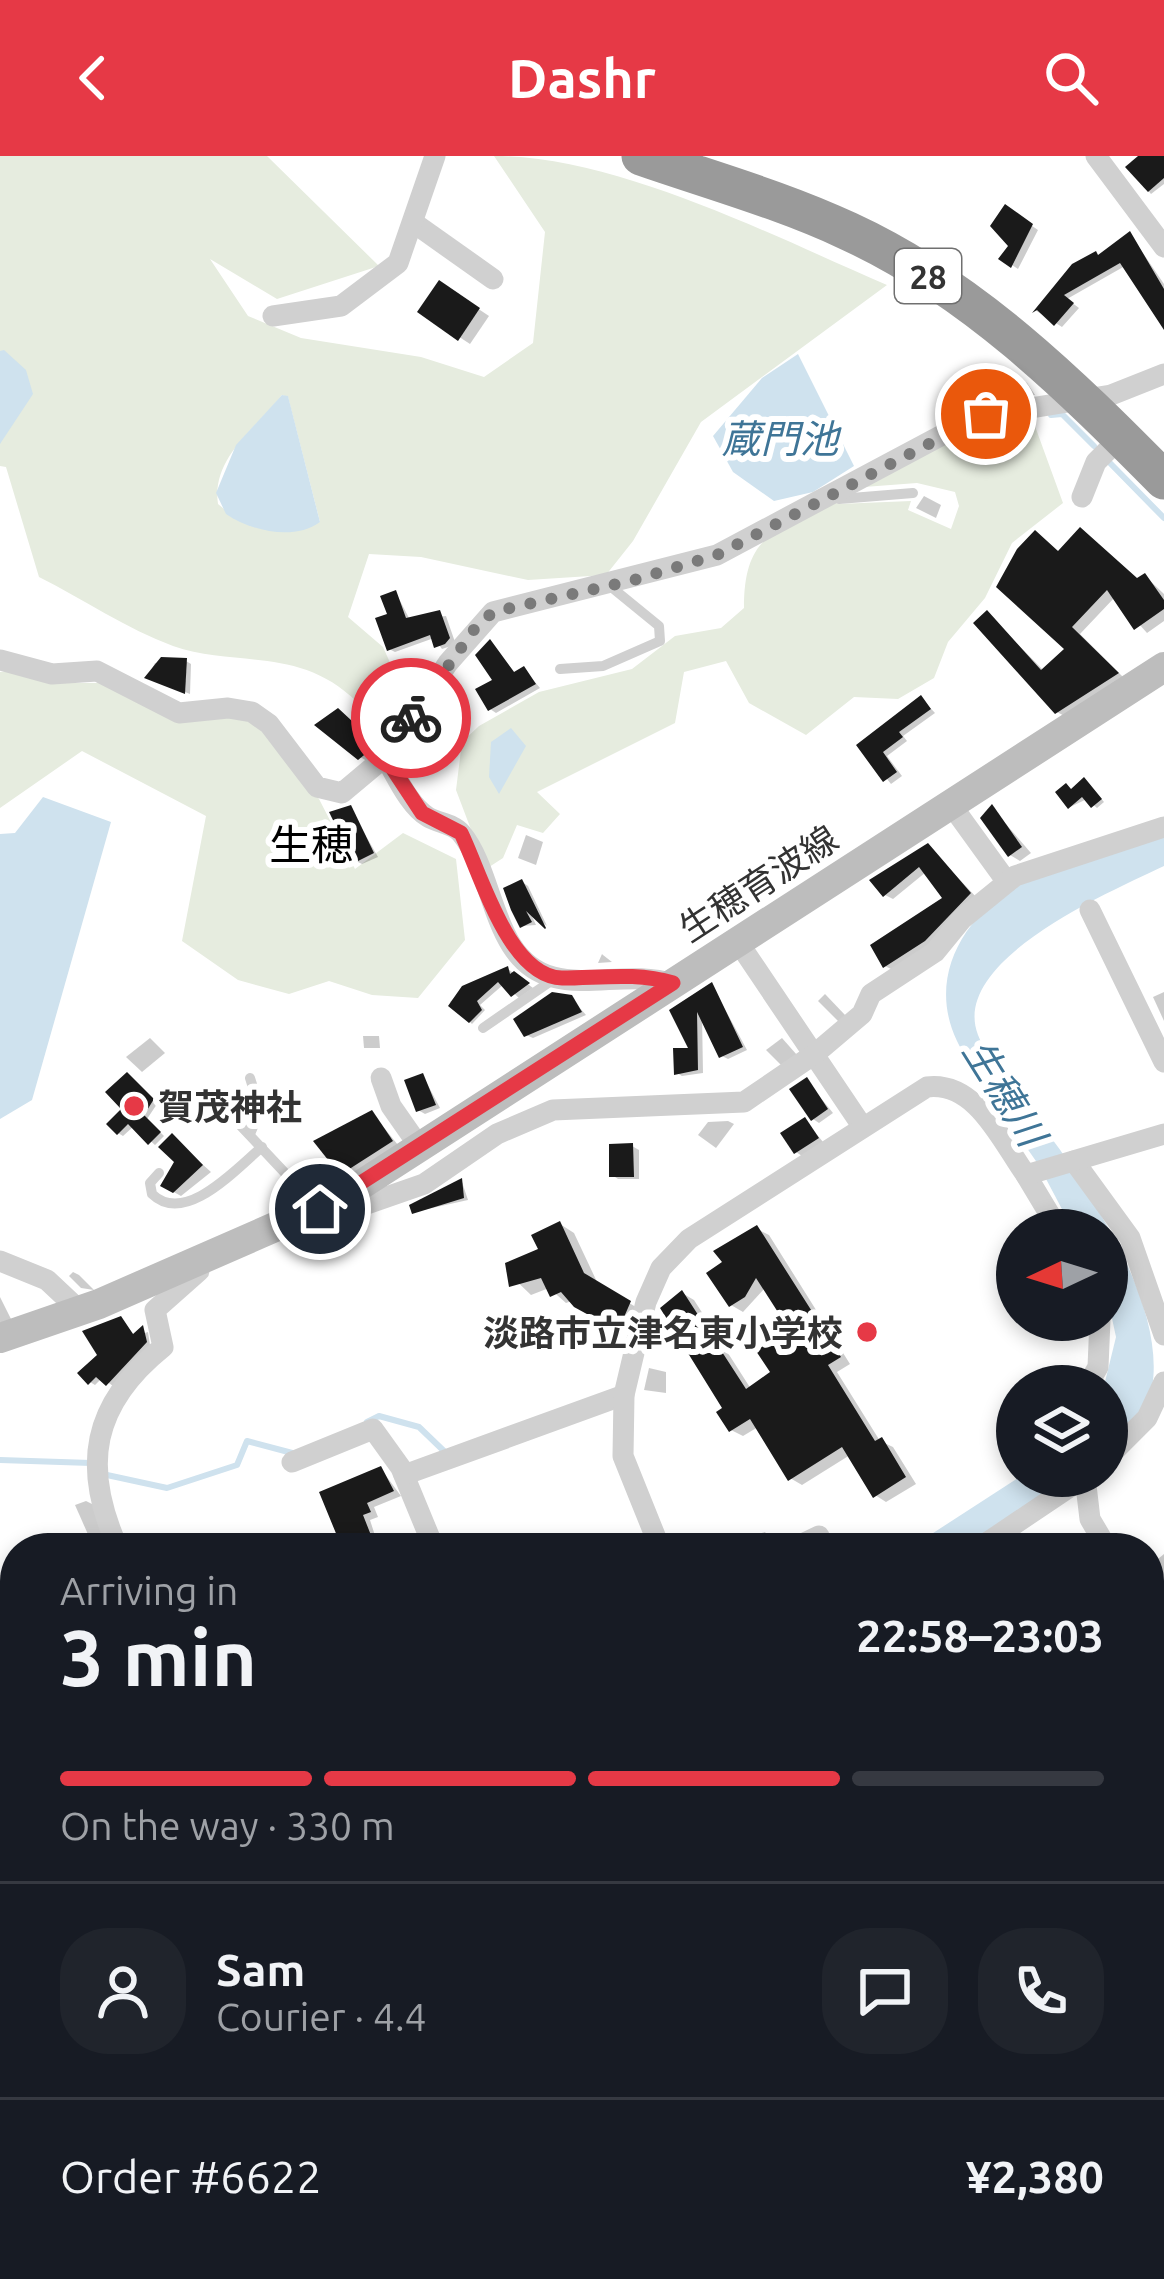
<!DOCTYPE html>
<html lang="en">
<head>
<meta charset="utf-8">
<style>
	:root { --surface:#171b24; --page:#20242c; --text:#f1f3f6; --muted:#9ea1a6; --line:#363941; --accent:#e63946 }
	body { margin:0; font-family:Ubuntu,"Noto Sans JP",sans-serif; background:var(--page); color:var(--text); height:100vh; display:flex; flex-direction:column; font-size:45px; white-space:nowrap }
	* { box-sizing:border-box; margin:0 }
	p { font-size:39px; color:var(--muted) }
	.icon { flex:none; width:66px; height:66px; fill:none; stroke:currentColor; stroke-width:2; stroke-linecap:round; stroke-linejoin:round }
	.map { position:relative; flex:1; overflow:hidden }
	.details { position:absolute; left:0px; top:1377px; width:1164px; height:747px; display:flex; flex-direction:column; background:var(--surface); border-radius:48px 48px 0 0; box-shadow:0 6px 18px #0003 }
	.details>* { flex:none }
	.needle { width:78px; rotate:266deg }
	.buttons { position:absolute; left:996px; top:1053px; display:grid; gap:24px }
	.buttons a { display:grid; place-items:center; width:132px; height:132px; border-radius:50%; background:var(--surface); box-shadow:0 6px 18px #0003; font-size:60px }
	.pin { position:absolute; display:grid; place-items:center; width:102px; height:102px; color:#fff; margin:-51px; border:6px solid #fff; border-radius:50%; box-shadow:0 3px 12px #0007 }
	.courier { position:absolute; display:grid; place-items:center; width:120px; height:120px; margin:-60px; border:9px solid #e63946; border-radius:50%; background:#fff; color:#222; box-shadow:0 3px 15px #0007 }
	.summary em { font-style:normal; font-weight:700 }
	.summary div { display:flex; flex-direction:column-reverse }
	.summary { display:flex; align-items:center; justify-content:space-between; height:204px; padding:0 60px }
	h1 { font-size:78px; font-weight:700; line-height:90px }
	.bar { display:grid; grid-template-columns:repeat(4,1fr); gap:18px 12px; align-content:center; height:144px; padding:0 60px }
	.bar i { height:15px; border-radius:9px; background:var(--line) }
	.bar .current { background:var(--accent) }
	.bar p { grid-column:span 4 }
	.line { display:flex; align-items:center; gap:30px; padding:0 60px; border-top:3px solid var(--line) }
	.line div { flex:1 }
	.round { display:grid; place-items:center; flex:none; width:126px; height:126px; border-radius:48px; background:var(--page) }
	header { display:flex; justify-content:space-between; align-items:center; height:156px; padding:0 60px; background:var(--accent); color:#fff; font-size:54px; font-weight:700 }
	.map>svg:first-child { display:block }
	.green { fill:#e6ecdf; fill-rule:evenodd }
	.water { fill:#cfe2ee }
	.shadow { fill:#0003 }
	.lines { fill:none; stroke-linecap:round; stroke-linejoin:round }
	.stream { stroke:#cfe2ee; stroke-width:6 }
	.building { fill:#1a1a1a }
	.lane { stroke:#d0d0d0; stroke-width:10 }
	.street { stroke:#d0d0d0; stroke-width:21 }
	.secondary { stroke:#bdbdbd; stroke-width:30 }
	.highway { stroke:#9a9a9a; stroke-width:39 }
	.done { stroke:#7a7a7a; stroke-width:12; stroke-dasharray:0 21.6 }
	.route { stroke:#e63946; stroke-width:15 }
	.poi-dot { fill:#e63946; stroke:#fff; stroke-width:4.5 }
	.labels { text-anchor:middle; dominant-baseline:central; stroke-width:12; stroke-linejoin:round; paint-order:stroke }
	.shield { fill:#fff; stroke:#707070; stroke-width:3 }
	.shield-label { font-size:33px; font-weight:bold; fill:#333 }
	.street-label { font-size:36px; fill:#333; stroke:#fff }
	.poi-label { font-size:36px; font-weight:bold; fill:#333; stroke:#fff; text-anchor:start }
	.water-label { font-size:39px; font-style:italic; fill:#3f7597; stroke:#fff }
	.quarter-label { font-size:42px; fill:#000; stroke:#fff }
</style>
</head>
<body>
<header><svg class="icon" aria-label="back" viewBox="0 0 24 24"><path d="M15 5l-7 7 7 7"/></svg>Dashr<svg class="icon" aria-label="search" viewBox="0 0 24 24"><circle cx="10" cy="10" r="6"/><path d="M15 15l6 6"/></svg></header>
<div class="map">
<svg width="1164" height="2123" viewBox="0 0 1164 2123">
	<rect width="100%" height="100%" fill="#fff"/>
	<g class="green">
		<path d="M0,0H267L379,110L277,143L210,103L248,160L301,182L421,201L484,221L533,187L545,76L494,0C617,0 773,80 887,129L701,266L633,385L606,419L528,424L421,401L369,398L348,461L383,491L396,520L357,546C300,489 234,512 173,490C127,473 83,443 39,421L6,311L0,310ZM282,239L288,241L320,366C273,374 257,382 218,348C211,301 257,272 282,239Z"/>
		<path d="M1032,262L1063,347L1012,387L985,442L948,486L934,522L898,543L854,541L806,579L749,547L726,505L684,516L675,567L537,636L560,658L543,677L517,669L503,702L486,713L456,634L462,586L479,570L539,536L632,513L675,480L721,472L744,452C744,379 774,376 831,344L838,348L911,345L908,354L951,373L959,350L955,336L917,327L864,331L970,272Z"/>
		<polygon points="12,515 59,527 105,527 220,560 253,563 319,643 355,713 403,677 456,703 465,784 418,842 372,839 329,825 289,838 238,824 182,785 206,660 82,595 0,652 0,516"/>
	</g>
	<g class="water">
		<polygon points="4,194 26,214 33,238 0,288 0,195"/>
		<polygon points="798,198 854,310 813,336 774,345 733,316 713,280 762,222"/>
		<path d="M282,239L288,240L320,366C294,385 251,375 226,358L216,337L236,289Z"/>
		<polygon points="511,572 526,590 499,638 489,621 491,586"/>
		<polygon points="43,641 111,666 32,944 0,963 0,678 15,677"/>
		<path d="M1164,681V710C1110,736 949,804 978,879C996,925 1038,960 1065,1001L1038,1008C1011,968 977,928 957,885C926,820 965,758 1023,725C1063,703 1120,694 1164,681Z"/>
		<path d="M1073,1016C1111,1070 1164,1162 1152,1232C1144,1255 1124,1274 1107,1292L1104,1230L1116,1181L1107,1139V1074H1073L1045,1021Z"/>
		<polygon points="1021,1320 1076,1320 969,1392 910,1392"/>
		<polygon points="145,2109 277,2109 279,2123 163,2123"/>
	</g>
	<g class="shadow">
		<polygon points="1142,0 1164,0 1164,28 1151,38 1129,12"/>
		<polygon points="1006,52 1038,74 1018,113 1003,103 1012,89"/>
		<polygon points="1130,78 1164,128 1164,171 1125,110 1067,143 1079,152 1062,171 1035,154"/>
		<polygon points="450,134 489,160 470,188 421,156"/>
		<polygon points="1021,224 1027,227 1035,239 1012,238 1008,230"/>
		<polygon points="924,340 941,349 936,362 916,352"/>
		<polygon points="1035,377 1060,397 1139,424 1145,420 1164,438 1164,465 1147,477 1115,441 1080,478 1126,524 1068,562 1057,556 988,458 1044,515 1068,493"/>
		<polygon points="396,437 410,464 446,460 455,486 451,490 442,493 434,482 395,496 389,493"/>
		<polygon points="490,486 516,518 524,513 540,532 496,557 490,553 496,525"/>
		<polygon points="186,505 191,508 190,538 148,521 155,507"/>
		<polygon points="411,530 419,535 380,594 367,605 360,601 367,580"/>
		<polygon points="921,542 935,557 903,580 907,585 887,600 902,620 891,628 861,590"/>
		<polygon points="1089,628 1104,646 1097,652 1087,643 1070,651 1072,635"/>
		<polygon points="350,652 378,701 362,708 356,705"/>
		<polygon points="992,652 1031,697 1020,705 1010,699 984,657"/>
		<polygon points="526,679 543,686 536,709 518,702"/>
		<polygon points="928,690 977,742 933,788 893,814 885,810 946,743 926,716 893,743 885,739"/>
		<polygon points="522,726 528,730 547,770 529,754 536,769 522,770"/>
		<polygon points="602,798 603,799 612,806 598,807"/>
		<polygon points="508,813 533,832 519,842 504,828 480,849 485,854 472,868 450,846 464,833"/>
		<polygon points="712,829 747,894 728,903 722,900 702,859 703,917 682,920 677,917 693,894 673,855"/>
		<polygon points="1164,836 1164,865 1153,841"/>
		<polygon points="825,838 846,860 839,866 818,845"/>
		<polygon points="571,842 586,859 533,882 526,879"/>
		<polygon points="363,880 379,880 380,892 364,892"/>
		<polygon points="150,882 165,897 142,916 126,901"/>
		<polygon points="782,882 797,899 781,909 766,894"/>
		<polygon points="423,920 440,952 425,958 418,954"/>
		<polygon points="132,922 157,948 147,963 164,980 155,989 134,970 123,980 118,977"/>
		<polygon points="807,925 833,957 819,967 813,963"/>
		<polygon points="372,957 398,989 349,1020 342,1017"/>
		<polygon points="805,964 823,986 802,1000 796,996"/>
		<polygon points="728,965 734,968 716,992 698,979 708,966"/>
		<polygon points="172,981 211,1016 181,1040 170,1034 178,1005"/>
		<polygon points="632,990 639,994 639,1023 618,1023 612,1019"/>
		<polygon points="462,1026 468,1044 414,1056"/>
		<polygon points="560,1068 574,1077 598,1128 644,1156 633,1181 572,1145 566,1147 549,1132 531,1139 506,1115 542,1095"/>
		<polygon points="757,1073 769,1079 850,1208 837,1216 880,1285 893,1291 916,1328 886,1346 875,1339 850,1299 802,1329 790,1322 758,1271 743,1280 731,1274 682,1137 694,1144 751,1233 802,1190 765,1132 743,1156 731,1149"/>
		<polygon points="73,1116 79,1119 94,1134 81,1132 69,1120"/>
		<polygon points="0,1141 11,1163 0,1168"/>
		<polygon points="121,1163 135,1180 148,1176 150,1189 113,1230 102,1222 95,1229 90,1226"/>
		<polygon points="649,1212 666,1216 666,1237 644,1234"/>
		<polygon points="381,1313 401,1340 374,1351 378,1361 370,1364 379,1392 345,1392"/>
		<polygon points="86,1345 94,1349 108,1392 94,1392 75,1349"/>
		<polygon points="765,1376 777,1392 752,1392 747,1382"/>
		<polygon points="1164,1398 1164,1420 1153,1407"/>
		<polygon points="1149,1499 1164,1516 1164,1543 1153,1551"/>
	</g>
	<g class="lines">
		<g class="stream">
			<polyline points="1051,259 1062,258 1094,290"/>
			<polyline points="1109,306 1164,362"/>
			<polyline points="367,1266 379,1260 419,1271 446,1297"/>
			<polyline points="0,1304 91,1307"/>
			<polyline points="107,1319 167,1332 237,1309 247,1285 296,1298"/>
		</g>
	</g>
	<g class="building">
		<polygon points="1138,0 1164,0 1164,22 1148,36 1125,11"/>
		<polygon points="1005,48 1033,68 1011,112 998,103 1008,90 990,70"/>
		<polygon points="1130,75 1164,133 1164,174 1120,107 1064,139 1074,147 1054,170 1037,154 1032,157 1072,108 1096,95 1098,99"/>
		<polygon points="439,124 480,152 458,185 417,156"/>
		<polygon points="1080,371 1137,422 1145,417 1164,444 1164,453 1134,474 1107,434 1072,471 1119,517 1055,558 973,467 987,454 1041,514 1064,493 996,431 1017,393 1035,374 1058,395"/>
		<polygon points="396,434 406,462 440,454 450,482 445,488 434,492 430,479 387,495 375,462 387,458 380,440"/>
		<polygon points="490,483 514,516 524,510 536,528 488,555 475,533 492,524 475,499"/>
		<polygon points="161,501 187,502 185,538 144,522"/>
		<polygon points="411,526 415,530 374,591 358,604 314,569 338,552 366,578"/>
		<polygon points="921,539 931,553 899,576 903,581 883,596 897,616 883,626 856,589"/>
		<polygon points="1084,621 1102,643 1091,652 1082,641 1068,653 1055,636 1066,627 1071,633"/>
		<polygon points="992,648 1022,691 1008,701 980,662"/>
		<polygon points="351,649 374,697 354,707 329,656"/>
		<polygon points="928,687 971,737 925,785 883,812 870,789 942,742 919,711 883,741 869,724"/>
		<polygon points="522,723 546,772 545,773 526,755 532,766 520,772 511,754 503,732"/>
		<polygon points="508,810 510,818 514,815 530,827 511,841 498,826 477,845 482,854 469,867 448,850 462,830"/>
		<polygon points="712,826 743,891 719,902 697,856 698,914 674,919 673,892 688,892 669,854"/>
		<polygon points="552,836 572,839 582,856 524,881 513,863"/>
		<polygon points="127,916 154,943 144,959 161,976 148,989 128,968 117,979 106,968 121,953 105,936"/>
		<polygon points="423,917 436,949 416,956 404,924"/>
		<polygon points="807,921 828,953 811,965 789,933"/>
		<polygon points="372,954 393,985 340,1019 313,985"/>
		<polygon points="805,961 819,982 794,998 780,977"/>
		<polygon points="172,977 203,1009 173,1037 160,1030 174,1006 158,991"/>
		<polygon points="633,987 634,1021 609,1021 609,988"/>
		<polygon points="462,1022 464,1042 412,1058 409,1049"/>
		<polygon points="560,1065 584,1117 631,1145 618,1175 574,1151 561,1136 550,1141 541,1122 509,1131 505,1107 538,1093 531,1079"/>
		<polygon points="757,1069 841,1201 828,1209 875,1285 882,1281 906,1321 873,1342 842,1291 788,1325 750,1263 729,1276 716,1256 722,1252 660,1152 682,1134 746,1233 770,1216 756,1195 770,1185 797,1186 756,1122 745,1141 729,1151 706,1117 722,1106 713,1095"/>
		<polygon points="121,1160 133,1178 143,1169 147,1186 106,1230 96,1221 88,1229 77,1217 97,1199 82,1175"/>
		<polygon points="381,1310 394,1335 367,1347 371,1356 363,1359 376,1392 342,1392 319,1336"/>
	</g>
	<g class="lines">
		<g class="lane">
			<polyline points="837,338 839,343 913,337"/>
			<polyline points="560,513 603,510 660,485 659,470 610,430"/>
			<polyline points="483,872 554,823"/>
			<polyline points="224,952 317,1051"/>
			<polyline points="250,978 260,954 250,922"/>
			<path d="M159,1017L150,1027L152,1038C185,1070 236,1013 262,991"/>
			<polyline points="0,1990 15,1983"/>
		</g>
		<g class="street">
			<polyline points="1096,0 1164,91"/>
			<polyline points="414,67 493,123"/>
			<polyline points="273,160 341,150 398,107 435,0"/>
			<polyline points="1082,341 1096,306 1121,281"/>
			<polyline points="0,504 52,518 97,515 179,557 228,552 252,556 269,568 317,631 342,637 385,601 448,507 493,456 717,399 976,261 1111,239 1164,218"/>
			<path d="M385,601C396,619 409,650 428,661C438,667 454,668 461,677C496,719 491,805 553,821C591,831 633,815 673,828"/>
			<polyline points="952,650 1007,726"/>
			<polyline points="1090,754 1164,906"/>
			<polyline points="738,786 862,970"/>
			<polyline points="381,922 391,950 419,990"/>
			<polyline points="1074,1005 1130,1082 1164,1179"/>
			<polyline points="1026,1019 1059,1074"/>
			<polyline points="312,1067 424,1028 497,978 553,954 744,946 816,897 862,858 871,838 935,796 962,763 1015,720 1164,671"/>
			<polyline points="0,1105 47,1124 79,1154"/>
			<polyline points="1087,1230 1098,1211 1100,1164"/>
			<polyline points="1107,1302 1147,1262 1164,1226"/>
			<polyline points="292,1306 373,1273 401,1312 434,1392"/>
			<polyline points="404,1319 624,1239"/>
			<polyline points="1085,1321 1090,1363 1107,1392"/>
			<path d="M118,1392C81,1310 92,1248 163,1191L155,1154L199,1115"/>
			<path d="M660,1392L623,1300L624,1239L646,1146L661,1112L689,1083L927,931C976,925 1001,984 1026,1019L1164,978"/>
			<polyline points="794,1392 819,1380"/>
			<polyline points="979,1392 1086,1320"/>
			<polyline points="1149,1428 1164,1446"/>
			<polyline points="0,1537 15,1523"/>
			<polyline points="0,1769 15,1778"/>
			<polyline points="122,2109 129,2123"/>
			<polyline points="938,2109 943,2123"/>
		</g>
		<polyline class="secondary" points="0,1182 99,1148 339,1043 1164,511"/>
		<path class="highway" d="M641,0C710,24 782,44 848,75C972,132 1069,228 1164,324"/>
	</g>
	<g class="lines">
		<polyline class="done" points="411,562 476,471 493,456 634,424 717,399 986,258"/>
		<path class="route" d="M320,1053L673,827C636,816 600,822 562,822C509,821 481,718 461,677L422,657L385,601L411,562"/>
	</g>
	<g class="poi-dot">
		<circle cx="134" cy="950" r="12"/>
		<circle cx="867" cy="1176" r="12"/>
	</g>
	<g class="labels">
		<rect class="shield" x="895" y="93" width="66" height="54" rx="9"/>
		<g class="shield-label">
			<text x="928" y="120">28</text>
		</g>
		<g class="street-label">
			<text transform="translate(758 727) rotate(-33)">生穂育波線</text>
		</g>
		<g class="poi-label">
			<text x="158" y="950">賀茂神社</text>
			<text x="843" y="1176" text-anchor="end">淡路市立津名東小学校</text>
		</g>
		<g class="water-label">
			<text x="780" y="282">蔵門池</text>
			<text transform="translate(1005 936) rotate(58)">生穂川</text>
		</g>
		<g class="quarter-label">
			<text x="311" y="688">生穂</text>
		</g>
	</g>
</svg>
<div class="buttons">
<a><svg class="needle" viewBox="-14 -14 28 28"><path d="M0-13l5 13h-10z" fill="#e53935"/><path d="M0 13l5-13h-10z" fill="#9ea1a6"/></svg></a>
<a><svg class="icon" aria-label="layers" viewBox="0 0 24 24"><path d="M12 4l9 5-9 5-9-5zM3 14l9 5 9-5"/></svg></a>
</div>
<div class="pin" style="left:986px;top:258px;background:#ea580c"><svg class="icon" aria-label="bag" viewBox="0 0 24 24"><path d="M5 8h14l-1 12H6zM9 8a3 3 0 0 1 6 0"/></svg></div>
<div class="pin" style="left:320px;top:1053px;background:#1f2937"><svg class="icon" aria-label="home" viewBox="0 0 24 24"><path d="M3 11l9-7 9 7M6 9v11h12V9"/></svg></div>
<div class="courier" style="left:411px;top:562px"><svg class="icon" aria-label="bike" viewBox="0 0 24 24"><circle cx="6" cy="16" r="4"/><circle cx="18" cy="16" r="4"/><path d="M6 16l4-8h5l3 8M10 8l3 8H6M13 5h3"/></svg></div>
<section class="details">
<div class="summary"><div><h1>3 min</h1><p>Arriving in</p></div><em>22:58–23:03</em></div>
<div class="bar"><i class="current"></i><i class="current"></i><i class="current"></i><i></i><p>On the way · 330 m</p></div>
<div class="line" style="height:216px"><a class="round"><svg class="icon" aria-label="person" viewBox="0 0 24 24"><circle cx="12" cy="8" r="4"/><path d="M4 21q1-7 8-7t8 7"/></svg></a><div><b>Sam</b><p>Courier · 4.4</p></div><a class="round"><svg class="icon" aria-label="chat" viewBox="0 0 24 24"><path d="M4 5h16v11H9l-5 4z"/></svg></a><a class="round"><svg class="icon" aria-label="phone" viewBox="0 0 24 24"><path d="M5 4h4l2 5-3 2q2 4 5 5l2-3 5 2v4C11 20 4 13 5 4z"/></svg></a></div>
<div class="line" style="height:156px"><div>Order #6622</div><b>¥2,380</b></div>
</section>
</div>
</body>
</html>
